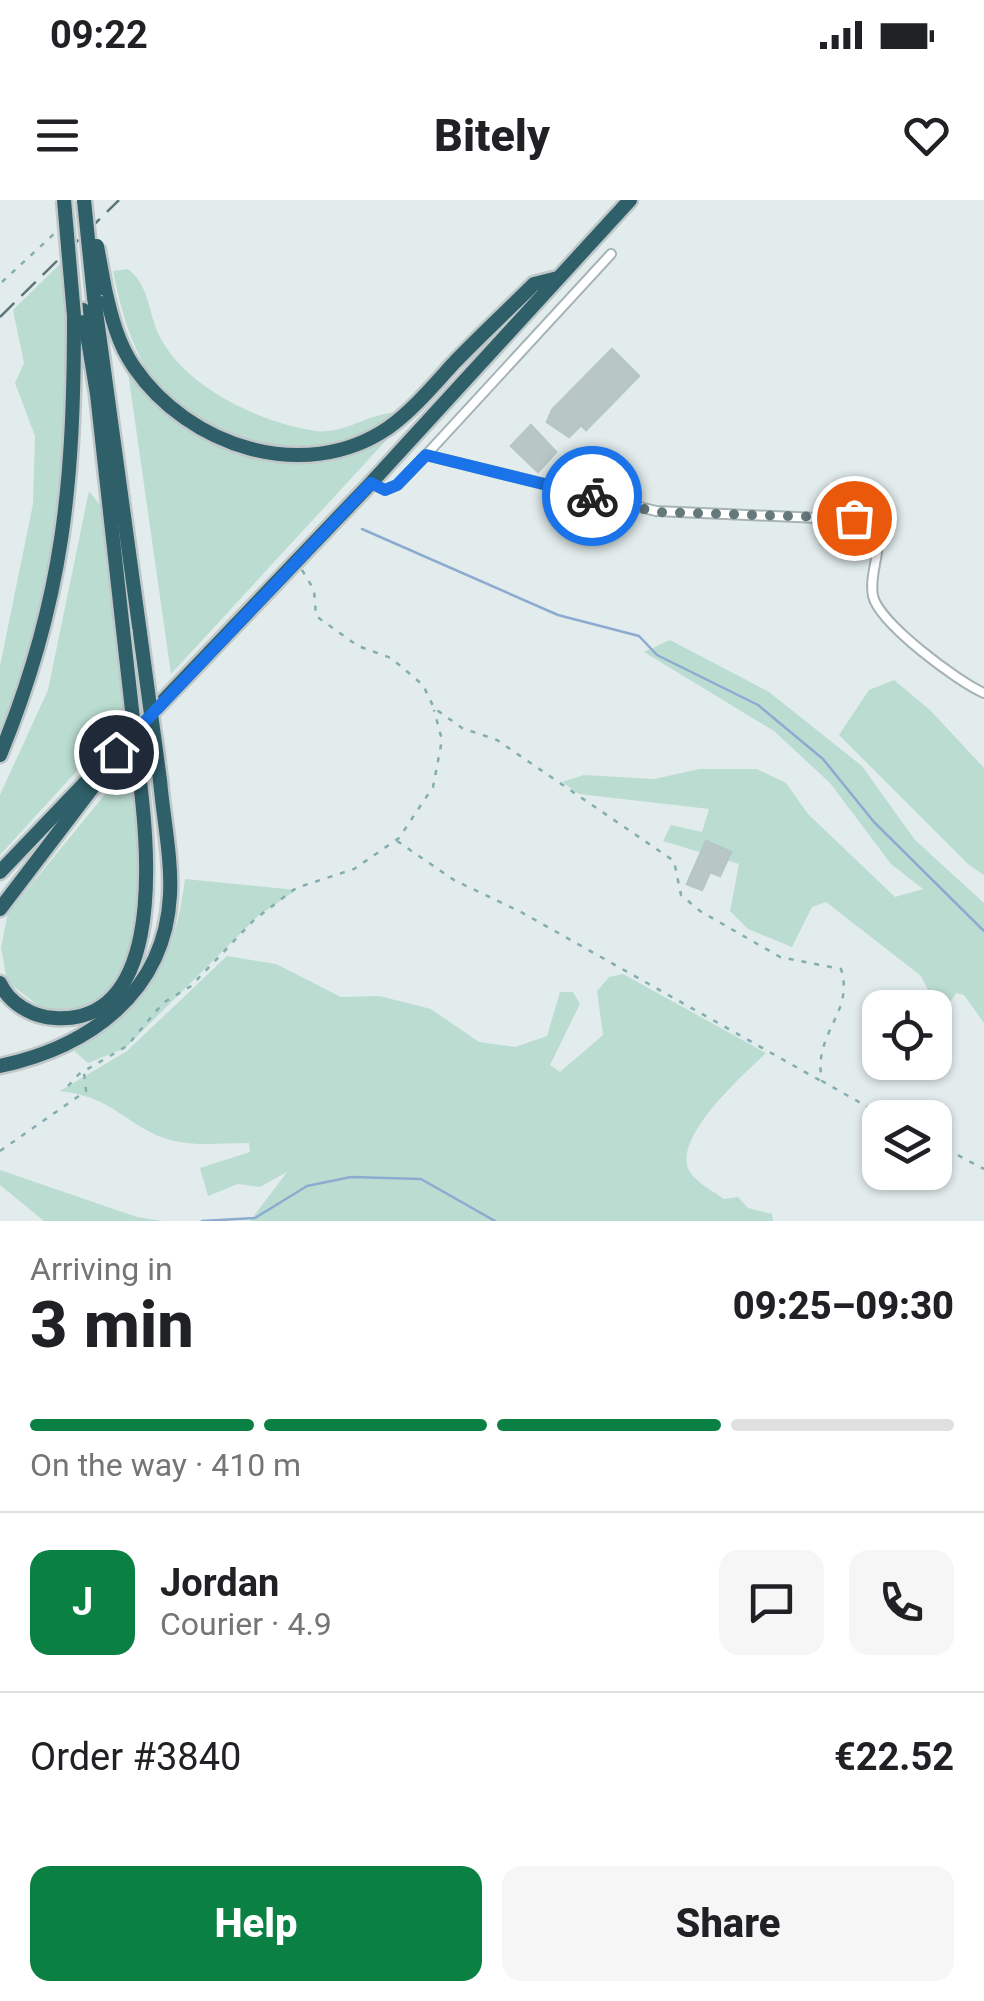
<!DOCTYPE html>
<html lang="en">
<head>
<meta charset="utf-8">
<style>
	:root { --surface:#fff; --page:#f6f6f6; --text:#202124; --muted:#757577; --line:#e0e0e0; --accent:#0b8043 }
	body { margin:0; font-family:Roboto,sans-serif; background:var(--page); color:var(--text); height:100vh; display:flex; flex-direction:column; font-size:38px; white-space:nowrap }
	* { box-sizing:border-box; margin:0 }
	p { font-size:32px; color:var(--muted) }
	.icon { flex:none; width:55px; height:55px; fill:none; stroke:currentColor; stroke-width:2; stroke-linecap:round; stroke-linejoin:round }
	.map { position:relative; height:1021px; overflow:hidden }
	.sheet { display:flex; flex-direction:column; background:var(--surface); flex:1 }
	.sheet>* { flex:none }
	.tools { position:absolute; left:862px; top:790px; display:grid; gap:20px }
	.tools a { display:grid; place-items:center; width:90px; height:90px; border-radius:20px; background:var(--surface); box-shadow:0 2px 8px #0004; font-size:50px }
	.pin { position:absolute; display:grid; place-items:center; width:85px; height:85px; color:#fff; margin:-42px; border:5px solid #fff; border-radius:50%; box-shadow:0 2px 10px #0007 }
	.courier { position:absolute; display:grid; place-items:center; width:100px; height:100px; margin:-50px; border:8px solid #1a73e8; border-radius:50%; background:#fff; color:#222; box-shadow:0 2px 12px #0007 }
	.headline em { font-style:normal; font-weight:800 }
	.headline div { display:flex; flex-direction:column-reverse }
	.headline { display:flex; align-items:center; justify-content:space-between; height:170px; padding:0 30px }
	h1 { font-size:65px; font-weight:800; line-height:75px }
	.bar { display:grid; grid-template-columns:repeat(4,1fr); gap:15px 10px; align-content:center; height:120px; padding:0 30px }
	.bar i { height:12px; border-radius:8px; background:var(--line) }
	.bar .on { background:var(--accent) }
	.bar p { grid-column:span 4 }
	.line { display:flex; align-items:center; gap:25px; padding:0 30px; border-top:2px solid var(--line) }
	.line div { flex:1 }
	.round { display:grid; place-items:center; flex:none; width:105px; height:105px; border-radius:20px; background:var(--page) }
	.button { display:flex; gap:20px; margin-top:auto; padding:20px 30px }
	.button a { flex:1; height:115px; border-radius:20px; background:var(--accent); color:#fff; font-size:40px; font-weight:800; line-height:115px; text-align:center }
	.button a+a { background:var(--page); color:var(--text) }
	.status { display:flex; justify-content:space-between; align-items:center; height:70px; padding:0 50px; background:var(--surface); direction:ltr }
	.status svg { height:28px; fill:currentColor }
	header { display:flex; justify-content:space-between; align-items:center; height:130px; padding:0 30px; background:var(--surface); font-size:45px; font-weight:800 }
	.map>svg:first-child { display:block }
	.green { fill:#bbddd1 }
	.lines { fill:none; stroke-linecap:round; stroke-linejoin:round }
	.stream { stroke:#8babd1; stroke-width:2.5 }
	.building { fill:#b8c7c6; stroke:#b5c6c5; stroke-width:2.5 }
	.street-casing { stroke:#a5b3b4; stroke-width:12 }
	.highway-casing { stroke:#c1c8c9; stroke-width:19 }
	.path { stroke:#83adaf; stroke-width:2.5; stroke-dasharray:5 8; stroke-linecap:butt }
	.street { stroke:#fff; stroke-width:8 }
	.highway { stroke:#2f5f69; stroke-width:14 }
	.rail { stroke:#5d7679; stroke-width:2.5; stroke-dasharray:20 10; stroke-linecap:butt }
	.highway-bridge-casing { stroke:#c1c8c9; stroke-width:19; stroke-linecap:butt }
	.highway-bridge { stroke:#2f5f69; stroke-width:14 }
	.done { stroke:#65787a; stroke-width:10; stroke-dasharray:0 18 }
	.route { stroke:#1a73e8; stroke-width:12 }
</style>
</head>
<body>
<div class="status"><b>09:22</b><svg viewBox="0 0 49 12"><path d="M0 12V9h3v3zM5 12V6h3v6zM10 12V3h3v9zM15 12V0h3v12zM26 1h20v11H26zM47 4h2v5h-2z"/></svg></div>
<header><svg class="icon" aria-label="menu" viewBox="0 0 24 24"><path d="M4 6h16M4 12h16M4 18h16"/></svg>Bitely<svg class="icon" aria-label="heart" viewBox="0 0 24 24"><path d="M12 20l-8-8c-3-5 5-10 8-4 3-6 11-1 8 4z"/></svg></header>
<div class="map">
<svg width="984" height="1021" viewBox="0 0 984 1021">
	<rect width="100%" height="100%" fill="#e2ecec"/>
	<g class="green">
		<polygon points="60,64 68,120 68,311 30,478 0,552 0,466 33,304 35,236 15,183 24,163 13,110"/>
		<path d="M128,69C151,88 147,111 160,137C186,188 261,223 316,231C348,235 376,207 405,214C388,224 370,238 352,245C289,269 187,235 152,178C130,143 121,111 113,71Z"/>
		<polygon points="126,158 217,240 326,257 392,234 171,474"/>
		<polygon points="89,291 100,305 126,517 0,655 0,595 48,490"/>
		<polygon points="670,440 769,492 862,566 915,640 984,703 984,823 964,795 956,793 948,805 932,798 921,776 826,702 812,707 792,747 748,729 730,711 739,664 663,641 671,625 702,632 709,609 579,594 562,582 584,575 654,579 700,569 757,569 786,583 808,614 895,697 923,689 891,664 830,583 774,531 644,452"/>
		<polygon points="894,480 930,510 984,568 984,675 968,664 839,535 869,490"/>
		<path d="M129,565C136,622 169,788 90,808C78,811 65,816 52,812C37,807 21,791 7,782L1,747L8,713Z"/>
		<path d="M185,679L296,690L258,716L125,848L88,863L74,851C148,807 174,764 185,679Z"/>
		<path d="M227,756L276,764L341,797L379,796L431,809L479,842L515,847L547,836L560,792H573L580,804L550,865L560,872L603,835L597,791L609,777L623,774L766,853C744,874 676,934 688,968C693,981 713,991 724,999L738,997L748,1008L772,1014L773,1021H250L287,972L260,987L238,984L208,996L200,968L250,952L249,943C215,943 181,949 150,932C112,911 106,897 60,891L127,851Z"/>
		<polygon points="0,970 137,1017 163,1021 44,1021 0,985"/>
	</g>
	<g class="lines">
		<g class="stream">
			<polyline points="362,329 558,415 639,436 657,455 758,505 823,559 874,622 984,731"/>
			<polyline points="202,1021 255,1018 307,986 351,977 421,979 495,1021"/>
		</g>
	</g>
	<g class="building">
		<polygon points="612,149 639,176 586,230 581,225 569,237 547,222 552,210"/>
		<polygon points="531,225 556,252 538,272 511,246"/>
		<polygon points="706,641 731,652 720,676 710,672 702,690 687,684"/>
	</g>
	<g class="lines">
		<defs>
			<g id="street">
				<polyline points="426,255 611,54"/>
				<path d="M371,283L385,290L397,285L426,255L656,311L863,320L878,334C880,355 869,376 873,396C879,423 958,482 984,493"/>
			</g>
			<g id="highway">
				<path d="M105,89C111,116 118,144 134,167C188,246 304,285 388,228C412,211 433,186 453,164C479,137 507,111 534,84L558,78"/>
				<polyline points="94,97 140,433"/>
				<polyline points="83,110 97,194 123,430"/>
				<path d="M0,555C64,400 74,281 74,116"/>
				<polyline points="0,672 371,283 630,0"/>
				<polyline points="0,709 102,575"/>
				<path d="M0,783C9,803 32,817 55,818C160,825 149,665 142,599"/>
				<path d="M0,866C89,847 165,793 170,695C172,658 163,617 160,580"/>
			</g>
		</defs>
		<use href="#street" class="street-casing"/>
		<use href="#highway" class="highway-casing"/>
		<g class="path">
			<polyline points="2,82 55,33"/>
			<path d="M302,370L314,390L316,416L358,446L391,458L423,485L434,508L462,528L497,540L674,661L681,695L700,711L780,757L841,769C855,813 812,833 822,881L887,918"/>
			<polyline points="397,641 454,680 521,712 821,881"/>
			<polyline points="68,886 79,874 127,846 163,803 191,786 254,720 296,688 354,669 399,638 433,587 442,540 434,510"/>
			<polyline points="935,943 984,969"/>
			<polyline points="0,951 86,891 84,873"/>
		</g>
		<use href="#street" class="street"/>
		<use href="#highway" class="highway"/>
		<polyline class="rail" points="0,117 119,0"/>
		<defs>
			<g id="highway-bridge">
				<polyline points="64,0 74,116"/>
				<polyline points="84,0 94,97"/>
				<polyline points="97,46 105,89"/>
				<polyline points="123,430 142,599"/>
				<polyline points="140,433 160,580"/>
			</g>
		</defs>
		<use href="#highway-bridge" class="highway-bridge-casing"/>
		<use href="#highway-bridge" class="highway-bridge"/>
	</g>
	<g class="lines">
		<polyline class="done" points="592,296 656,312 854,318"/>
		<polyline class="route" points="116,552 371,283 385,290 397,285 426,255 592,296"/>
	</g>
</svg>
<div class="tools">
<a><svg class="icon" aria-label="locate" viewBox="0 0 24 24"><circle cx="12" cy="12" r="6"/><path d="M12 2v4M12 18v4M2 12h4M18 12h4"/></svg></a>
<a><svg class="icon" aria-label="layers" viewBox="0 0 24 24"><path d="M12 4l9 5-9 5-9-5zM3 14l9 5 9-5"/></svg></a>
</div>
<div class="pin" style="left:854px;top:318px;background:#ea580c"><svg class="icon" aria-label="bag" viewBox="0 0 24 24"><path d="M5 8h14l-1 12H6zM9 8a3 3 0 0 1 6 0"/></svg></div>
<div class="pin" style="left:116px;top:552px;background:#1f2937"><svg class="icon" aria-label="home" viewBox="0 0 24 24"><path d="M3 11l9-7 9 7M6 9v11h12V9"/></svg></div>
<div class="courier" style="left:592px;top:296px"><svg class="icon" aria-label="bike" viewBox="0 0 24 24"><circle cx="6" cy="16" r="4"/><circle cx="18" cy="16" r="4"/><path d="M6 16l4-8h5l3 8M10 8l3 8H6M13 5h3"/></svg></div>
</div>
<section class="sheet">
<div class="headline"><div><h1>3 min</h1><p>Arriving in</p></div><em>09:25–09:30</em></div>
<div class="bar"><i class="on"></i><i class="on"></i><i class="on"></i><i></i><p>On the way · 410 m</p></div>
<div class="line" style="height:180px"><b class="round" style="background:var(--accent);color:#fff">J</b><div><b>Jordan</b><p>Courier · 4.9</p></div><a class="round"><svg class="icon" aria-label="chat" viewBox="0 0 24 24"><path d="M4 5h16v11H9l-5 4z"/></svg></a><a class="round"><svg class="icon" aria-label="phone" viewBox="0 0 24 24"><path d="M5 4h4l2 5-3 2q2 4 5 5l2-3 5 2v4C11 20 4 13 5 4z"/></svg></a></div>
<div class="line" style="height:130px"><div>Order #3840</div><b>€22.52</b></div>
<div class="button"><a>Help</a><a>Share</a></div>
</section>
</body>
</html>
